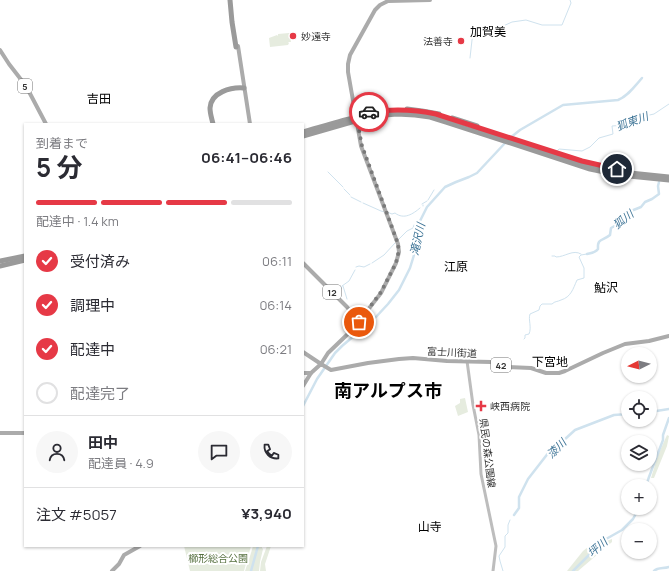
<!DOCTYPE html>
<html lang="ja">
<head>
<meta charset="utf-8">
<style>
	:root { --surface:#fff; --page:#f7f7f7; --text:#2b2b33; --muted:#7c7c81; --line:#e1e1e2; --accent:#e63946 }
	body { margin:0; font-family:Manrope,"Noto Sans JP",sans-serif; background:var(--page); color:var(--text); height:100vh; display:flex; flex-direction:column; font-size:15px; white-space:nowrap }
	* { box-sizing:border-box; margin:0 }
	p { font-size:13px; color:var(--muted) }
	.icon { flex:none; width:22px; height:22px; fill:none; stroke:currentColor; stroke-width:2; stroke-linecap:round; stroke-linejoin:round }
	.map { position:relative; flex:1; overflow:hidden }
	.panel { position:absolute; left:24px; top:123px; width:280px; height:424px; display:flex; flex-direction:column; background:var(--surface); border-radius:0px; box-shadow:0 1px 3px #0004 }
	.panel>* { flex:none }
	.needle { width:26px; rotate:264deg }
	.controls { position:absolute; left:621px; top:347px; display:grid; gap:8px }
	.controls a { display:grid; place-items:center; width:36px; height:36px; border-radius:50%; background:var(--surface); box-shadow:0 1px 3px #0004; font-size:20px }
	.pin { position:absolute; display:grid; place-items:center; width:34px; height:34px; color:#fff; margin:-17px; border:2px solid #fff; border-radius:50%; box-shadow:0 1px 4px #0007 }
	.courier { position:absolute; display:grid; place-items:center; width:40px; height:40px; margin:-20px; border:3px solid #e63946; border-radius:50%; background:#fff; color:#222; box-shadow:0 1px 5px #0007 }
	.overview em { font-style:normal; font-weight:700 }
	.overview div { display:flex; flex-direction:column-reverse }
	.overview { display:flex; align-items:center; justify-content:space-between; height:68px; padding:0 12px }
	h1 { font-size:26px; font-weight:700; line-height:30px }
	.bar { display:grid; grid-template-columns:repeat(4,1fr); gap:6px 4px; align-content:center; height:48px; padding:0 12px }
	.bar i { height:5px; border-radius:3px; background:var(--line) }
	.bar .active { background:var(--accent) }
	.bar p { grid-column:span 4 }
	.line { display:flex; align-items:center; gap:10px; padding:0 12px; border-top:1px solid var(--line) }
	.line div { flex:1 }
	.round { display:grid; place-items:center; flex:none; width:42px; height:42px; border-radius:21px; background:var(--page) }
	ol { padding:0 12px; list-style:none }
	li { display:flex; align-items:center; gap:12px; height:44px }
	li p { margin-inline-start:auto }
	li .icon { padding:4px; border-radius:50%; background:var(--accent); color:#fff; stroke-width:4 }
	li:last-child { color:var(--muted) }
	li i { width:22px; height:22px; border:2px solid var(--line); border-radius:50% }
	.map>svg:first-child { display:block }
	.green { fill:#e6ecdf }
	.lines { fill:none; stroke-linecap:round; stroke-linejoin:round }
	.stream { stroke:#cfe2ee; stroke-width:1 }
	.river { stroke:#cfe2ee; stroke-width:2.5 }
	.secondary { stroke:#bdbdbd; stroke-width:3 }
	.primary { stroke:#ababab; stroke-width:4 }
	.highway { stroke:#9a9a9a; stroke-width:5 }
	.done { stroke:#7a7a7a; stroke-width:4; stroke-dasharray:0 7.2 }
	.route { stroke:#e63946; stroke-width:5 }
	.poi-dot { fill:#e63946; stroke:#fff; stroke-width:1.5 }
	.labels { text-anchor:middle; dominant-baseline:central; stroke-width:4; stroke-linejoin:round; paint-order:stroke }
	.shield { fill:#fff; stroke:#707070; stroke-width:1 }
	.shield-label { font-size:9px; font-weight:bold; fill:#333 }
	.poi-label { font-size:10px; fill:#333; stroke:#fff; text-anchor:start }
	.street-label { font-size:10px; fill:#333; stroke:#fff }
	.park-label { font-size:10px; fill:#56703f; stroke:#fff }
	.water-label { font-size:11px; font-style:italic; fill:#3f7597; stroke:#fff }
	.quarter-label { font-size:12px; fill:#000; stroke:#fff }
	.town-label { font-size:18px; font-weight:bold; fill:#000; stroke:#fff }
</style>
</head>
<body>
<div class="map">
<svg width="669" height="571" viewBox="0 0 669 571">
	<rect width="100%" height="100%" fill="#fff"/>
	<g class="green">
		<polygon points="289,33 291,42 288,42 289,43 288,45 270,47 269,38 277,35 278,36 278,34"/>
		<polygon points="465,398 468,412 458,416 455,406 460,403 460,399"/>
		<polygon points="667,435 669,436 667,446 654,478 651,478 658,455"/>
		<polygon points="612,539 612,542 578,571 567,571 583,551 588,547 591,547 597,550 604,542"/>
		<polygon points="184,546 251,546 244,571 190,571"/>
		<polygon points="253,546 262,546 262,548 263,549 260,562 259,571 245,571 251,553"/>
		<polygon points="267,546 271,546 265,564 266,571 260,571 261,562"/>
	</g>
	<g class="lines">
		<g class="stream">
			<polyline points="470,58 473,31 478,31 483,29 492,27 501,27 512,22 526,20 542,25 562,25 571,3 570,0"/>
			<polyline points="557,151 559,149 582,151 590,147 599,138 613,134 612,126 625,125 630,120 636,118 654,114 669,104"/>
			<polyline points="328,172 343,187"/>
			<polyline points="344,189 350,195"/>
			<polyline points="351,197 361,202"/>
			<polyline points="428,200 434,190"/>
			<polyline points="363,203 381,211 385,212"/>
			<polyline points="422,204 427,201"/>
			<polyline points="423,206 423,205"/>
			<path d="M387,212L392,214L395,213C404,220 413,214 420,208"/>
			<polyline points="415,226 418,227"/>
			<polyline points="398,240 407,231 413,228 414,225"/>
			<path d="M552,256H555L556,257C565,257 573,249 581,254"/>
			<polyline points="372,263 384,255 395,243"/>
			<polyline points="356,267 359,266 364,267 370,264"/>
			<polyline points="343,286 347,299"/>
			<polyline points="336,292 340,291 342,286 349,281 355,270"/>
			<path d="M524,339L525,338V335L529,334C532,327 528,320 530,314L539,310L540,306L542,304H552C555,301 557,302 561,300C571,297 573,289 577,280L584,278V268L579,257L581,255L587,254"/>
			<polyline points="503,571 500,561 499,556 505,547 505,536 508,533 508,525 510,520"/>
		</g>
		<g class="river">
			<path d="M510,138L520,130L563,105L618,100C628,96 635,86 642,78"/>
			<path d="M587,254C591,253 595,253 598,249C597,238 603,241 610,235L611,228L620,223L624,216L629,213L631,211L641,207L645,202L652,199L659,194L658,186L659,182"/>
			<polyline points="303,406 317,379 335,353 342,346 375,318 388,304 399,290 410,268 414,255 418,225 427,207 445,187 456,182 469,177 477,173 506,142"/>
			<polyline points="650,412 669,409"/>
			<polyline points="646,486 649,477 663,440 663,435 669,418"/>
			<polyline points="514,515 519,508 519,497 528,479 549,452 564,440 575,430 614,415 628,414"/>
			<polyline points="251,571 258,546"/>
			<polyline points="573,571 591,553 599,543 622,530 633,519 639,508"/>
			<path d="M654,571C658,567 664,569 669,567"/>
		</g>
		<polyline class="secondary" points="467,361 473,405 479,435 481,474 496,546 493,571"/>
		<g class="primary">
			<polyline points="238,46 250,124"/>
			<polyline points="0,50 9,64 26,86 46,124"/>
			<polyline points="303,263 347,307 359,322"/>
			<polyline points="303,352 321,364 328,353 353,329 381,293 396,263 399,252 398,244 361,146 348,72 348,64 350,55 375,10 380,5 388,1 430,0"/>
			<polyline points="303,373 311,373 321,364 331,370 368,363 399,359 413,358 447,361 491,362 506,367 531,368 546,373 559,373 565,371 603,353 625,344 649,341 669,336"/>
			<polyline points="303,386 311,373"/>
			<polyline points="0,433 25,433"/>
			<polyline points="112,571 119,564 124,555 140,546"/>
		</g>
		<g class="highway">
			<polyline points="230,0 232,22 236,47"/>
			<polyline points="407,109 422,111 439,114"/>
			<polyline points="435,115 454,121"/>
			<polyline points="452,118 477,126"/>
			<path d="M213,124C212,119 210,114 210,108C211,92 231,87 244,88"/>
			<polyline points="473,127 589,165 630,173 669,177"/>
			<path d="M303,132C338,122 372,110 409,111"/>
			<polyline points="303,136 362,119 385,115 397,114 415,115 430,117 446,122 590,169 619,175 669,180"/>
			<polyline points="0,261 25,256"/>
			<polyline points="0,266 25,260"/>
		</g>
	</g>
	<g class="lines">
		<polyline class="done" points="359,322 381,292 396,263 399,250 397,241 362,146 356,115 369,112"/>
		<path class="route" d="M369,112C392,109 413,109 436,114L582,161L617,169"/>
	</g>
	<g class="poi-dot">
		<circle cx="293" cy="36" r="4"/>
		<circle cx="461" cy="41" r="4"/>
		<path d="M479 400h4v4h4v4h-4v4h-4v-4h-4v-4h4z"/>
	</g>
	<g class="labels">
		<g class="shield">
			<rect x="18" y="79" width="14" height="14" rx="3"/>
			<rect x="323" y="285" width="18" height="14" rx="3"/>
			<rect x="491" y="358" width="20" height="14" rx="3"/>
		</g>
		<g class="shield-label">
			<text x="25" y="86">5</text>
			<text x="332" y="292">12</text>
			<text x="501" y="365">42</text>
		</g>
		<g class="poi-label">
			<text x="301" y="36">妙遠寺</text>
			<text x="453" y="41" text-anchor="end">法善寺</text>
			<text x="490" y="406">峡西病院</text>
		</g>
		<g class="street-label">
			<text transform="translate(452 352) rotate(3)">富士川街道</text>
			<text transform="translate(488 453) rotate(83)">県民の森公園線</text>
		</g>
		<g class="park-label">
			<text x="218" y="558">櫛形総合公園</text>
		</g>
		<g class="water-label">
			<text transform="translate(632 121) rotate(-20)">狐東川</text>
			<text transform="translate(623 219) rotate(-38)">狐川</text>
			<text transform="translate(417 239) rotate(-77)">滝沢川</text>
			<text transform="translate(556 448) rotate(-45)">漆川</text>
			<text transform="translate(597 547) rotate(-41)">坪川</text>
		</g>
		<g class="quarter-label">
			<text x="488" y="31">加賀美</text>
			<text x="99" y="98">吉田</text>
			<text x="456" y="266">江原</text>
			<text x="606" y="287">鮎沢</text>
			<text x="550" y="361">下宮地</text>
			<text x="430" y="526">山寺</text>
		</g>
		<g class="town-label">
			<text x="388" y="390">南アルプス市</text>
		</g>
	</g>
</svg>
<div class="controls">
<a><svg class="needle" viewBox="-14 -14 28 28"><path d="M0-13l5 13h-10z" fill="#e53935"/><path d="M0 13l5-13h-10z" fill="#7c7c81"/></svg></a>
<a><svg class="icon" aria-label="locate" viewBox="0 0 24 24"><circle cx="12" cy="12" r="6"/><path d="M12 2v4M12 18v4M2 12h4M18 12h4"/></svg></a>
<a><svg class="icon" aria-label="layers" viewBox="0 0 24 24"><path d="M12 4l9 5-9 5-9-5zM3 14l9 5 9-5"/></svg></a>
<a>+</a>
<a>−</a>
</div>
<div class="pin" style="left:359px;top:322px;background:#ea580c"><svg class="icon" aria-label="bag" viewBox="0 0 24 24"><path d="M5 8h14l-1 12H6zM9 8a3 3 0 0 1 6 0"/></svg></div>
<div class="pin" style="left:617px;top:169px;background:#1f2937"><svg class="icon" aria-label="home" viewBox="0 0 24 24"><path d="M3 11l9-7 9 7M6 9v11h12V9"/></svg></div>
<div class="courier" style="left:369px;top:112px"><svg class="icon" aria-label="car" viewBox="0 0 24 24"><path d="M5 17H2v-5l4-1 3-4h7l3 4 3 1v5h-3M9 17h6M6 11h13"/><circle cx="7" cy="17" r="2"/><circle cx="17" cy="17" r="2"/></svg></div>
<section class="panel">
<div class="overview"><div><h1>5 分</h1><p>到着まで</p></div><em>06:41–06:46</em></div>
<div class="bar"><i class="active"></i><i class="active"></i><i class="active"></i><i></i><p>配達中 · 1.4 km</p></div>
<ol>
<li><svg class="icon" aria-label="check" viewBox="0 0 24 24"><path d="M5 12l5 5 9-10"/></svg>受付済み<p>06:11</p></li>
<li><svg class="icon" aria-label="check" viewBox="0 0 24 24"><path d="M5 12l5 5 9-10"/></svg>調理中<p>06:14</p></li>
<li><svg class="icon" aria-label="check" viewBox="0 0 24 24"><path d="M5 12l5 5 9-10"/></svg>配達中<p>06:21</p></li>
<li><i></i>配達完了</li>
</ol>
<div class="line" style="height:72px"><a class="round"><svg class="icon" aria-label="person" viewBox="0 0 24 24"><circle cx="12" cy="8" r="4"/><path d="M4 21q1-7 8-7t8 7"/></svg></a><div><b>田中</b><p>配達員 · 4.9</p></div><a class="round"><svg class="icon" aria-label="chat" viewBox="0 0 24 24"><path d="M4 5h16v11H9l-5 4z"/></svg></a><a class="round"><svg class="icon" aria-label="phone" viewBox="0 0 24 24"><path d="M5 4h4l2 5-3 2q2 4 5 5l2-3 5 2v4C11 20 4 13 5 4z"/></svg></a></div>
<div class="line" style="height:52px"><div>注文 #5057</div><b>¥3,940</b></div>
</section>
</div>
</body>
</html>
